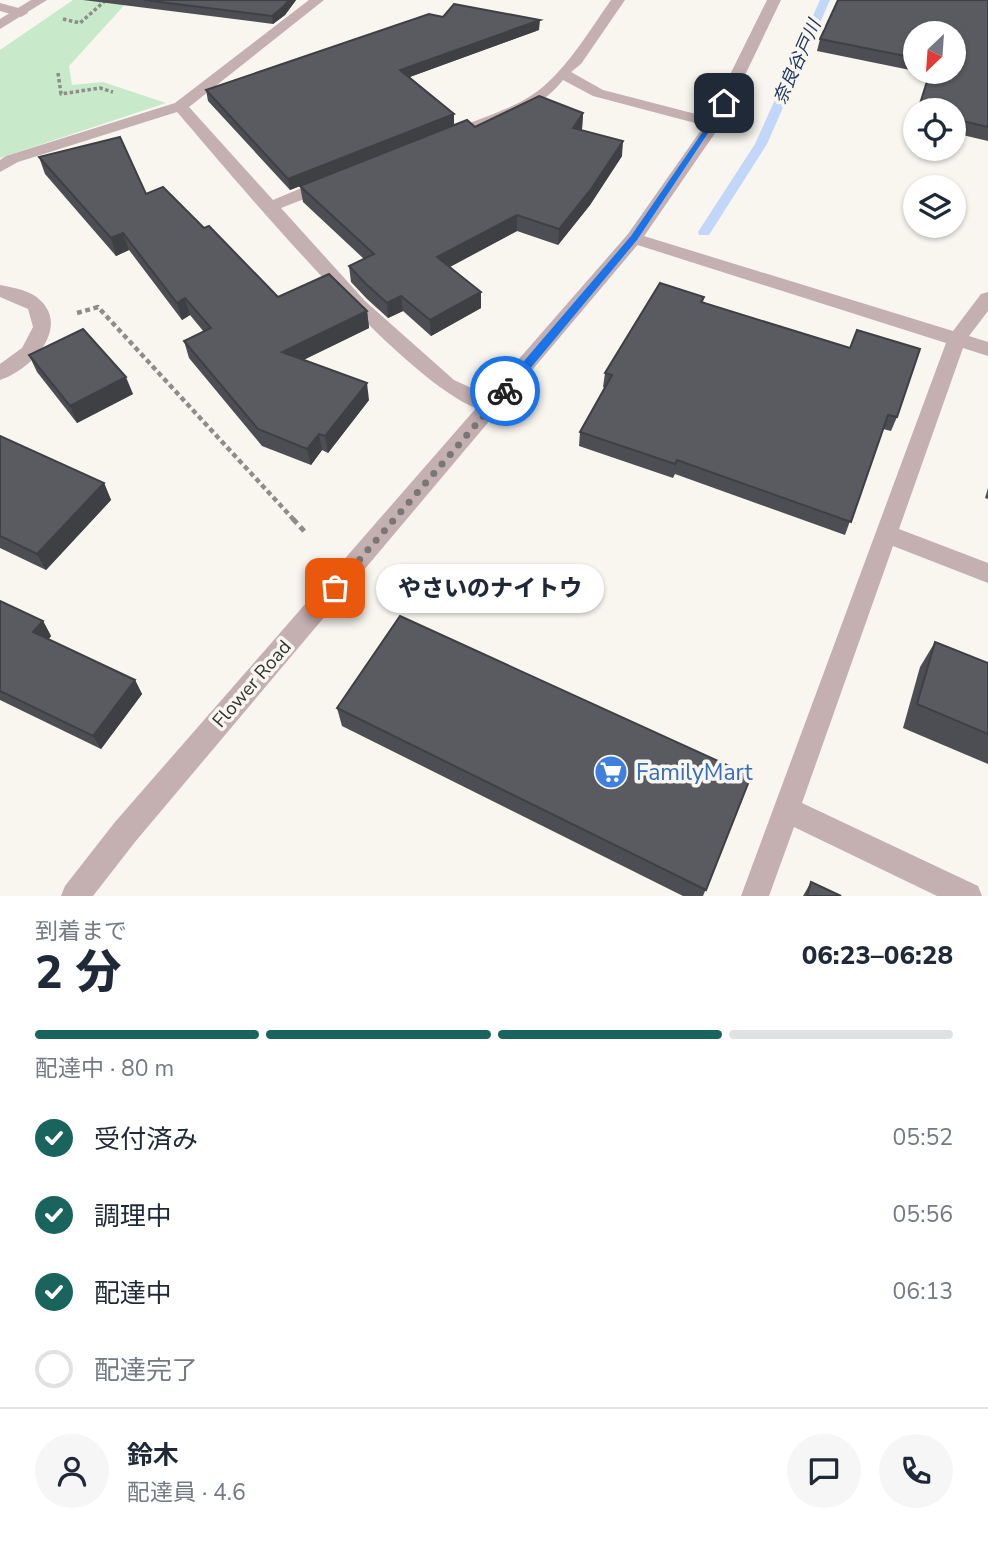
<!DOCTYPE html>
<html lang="ja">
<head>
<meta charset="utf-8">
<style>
	:root { --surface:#fff; --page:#f6f6f7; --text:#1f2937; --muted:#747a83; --line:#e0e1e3; --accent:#19645c }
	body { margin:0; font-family:"Nunito Sans","Noto Sans JP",sans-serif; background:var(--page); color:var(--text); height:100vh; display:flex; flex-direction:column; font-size:26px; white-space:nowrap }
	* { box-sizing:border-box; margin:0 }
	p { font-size:23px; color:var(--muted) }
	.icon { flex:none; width:38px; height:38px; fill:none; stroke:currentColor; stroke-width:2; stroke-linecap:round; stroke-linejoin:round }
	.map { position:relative; height:896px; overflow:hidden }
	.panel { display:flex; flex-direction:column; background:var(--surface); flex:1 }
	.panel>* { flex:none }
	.needle { width:46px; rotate:205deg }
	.buttons { position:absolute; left:903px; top:21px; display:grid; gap:14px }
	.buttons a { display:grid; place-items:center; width:63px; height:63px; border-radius:50%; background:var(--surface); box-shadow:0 2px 5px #0004; font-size:35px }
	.pin { position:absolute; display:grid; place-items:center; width:60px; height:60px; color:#fff; margin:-30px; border-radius:14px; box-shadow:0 4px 10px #0006 }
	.courier { position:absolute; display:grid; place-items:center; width:70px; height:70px; margin:-35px; border:5px solid #1a73e8; border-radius:50%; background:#fff; color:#222; box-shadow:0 2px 9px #0007 }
	.bubble { position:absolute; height:49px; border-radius:24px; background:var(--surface); box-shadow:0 2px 5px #0004; font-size:23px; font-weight:800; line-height:49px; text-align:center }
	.overview em { font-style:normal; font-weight:800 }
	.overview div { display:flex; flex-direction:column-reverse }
	.overview { display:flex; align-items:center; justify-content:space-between; height:119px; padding:0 35px }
	h1 { font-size:46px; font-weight:800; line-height:52px }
	.bar { display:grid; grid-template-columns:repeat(4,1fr); gap:10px 7px; align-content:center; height:84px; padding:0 35px }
	.bar i { height:9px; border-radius:5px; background:var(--line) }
	.bar .current { background:var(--accent) }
	.bar p { grid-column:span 4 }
	.line { display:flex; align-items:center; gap:18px; padding:0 35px; border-top:2px solid var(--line) }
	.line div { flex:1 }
	.round { display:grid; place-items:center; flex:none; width:74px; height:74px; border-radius:37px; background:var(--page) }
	ol { padding:0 35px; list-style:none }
	li { display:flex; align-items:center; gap:21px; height:77px }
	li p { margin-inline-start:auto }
	li .icon { padding:7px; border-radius:50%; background:var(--accent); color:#fff; stroke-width:4 }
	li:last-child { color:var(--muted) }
	li i { width:38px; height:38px; border:4px solid var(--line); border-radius:50% }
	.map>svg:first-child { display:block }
	.green { fill:#c8e9ca }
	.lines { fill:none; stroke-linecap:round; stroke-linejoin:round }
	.stream { fill:#c1d6f9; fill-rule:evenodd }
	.path-far2 { stroke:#8e8d88; stroke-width:3.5; stroke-dasharray:3.5 2.5; stroke-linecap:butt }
	.path-far1 { stroke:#8e8d88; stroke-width:4.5; stroke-dasharray:5 3.5; stroke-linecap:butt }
	.path { stroke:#8e8d88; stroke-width:5; stroke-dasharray:6 4.5; stroke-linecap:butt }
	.minor { fill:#c4afb1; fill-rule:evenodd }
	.tertiary { fill:#c4afb1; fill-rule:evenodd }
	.wall { fill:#4d4e53 }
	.shaded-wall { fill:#3f4044 }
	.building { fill:#5a5b61; stroke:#3f4044; stroke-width:2 }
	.route { fill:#1a73e8 }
	.done { stroke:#797774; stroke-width:7; stroke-dasharray:0 12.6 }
	.labels { text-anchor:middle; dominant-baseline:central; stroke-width:7; stroke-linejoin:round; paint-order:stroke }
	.far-water-label { font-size:18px; font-style:italic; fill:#1b335f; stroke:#f8f6ef }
	.street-label { font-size:19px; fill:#343331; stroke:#f8f6ef }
	.near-shop-label { font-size:23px; fill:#366cbe; stroke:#f8f6ef; text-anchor:start }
</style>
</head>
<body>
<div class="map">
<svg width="988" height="896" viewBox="0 0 988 896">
	<rect width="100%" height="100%" fill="#f8f6ef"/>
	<polygon class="green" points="73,0 129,0 69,66 72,85 103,82 166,103 0,158 0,50"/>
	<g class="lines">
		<polygon class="stream" points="820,0 830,0 767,144 709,235 699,235 698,232 755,144"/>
		<g class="path-far2">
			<polyline points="63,19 80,23 106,0"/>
			<polyline points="58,73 61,94 100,88 113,92"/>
		</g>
		<polyline class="path-far1" points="77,313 98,307 294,520"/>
		<polyline class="path" points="293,519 305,532"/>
		<g class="minor">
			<path d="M309,0H324L189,107L273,200L323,179H335V187L281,208L365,301L454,380L500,401L503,406L500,411C439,430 222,163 177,112L18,162L0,172V160L6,156L175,103Z"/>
			<path d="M611,0H625L581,64L571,72L603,90L719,120V126L714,128L593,96L563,80C539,112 491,124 456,139H444V133C476,119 518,109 544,86C571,62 590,30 611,0Z"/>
			<polygon points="0,3 26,10 28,13 21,17 0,11"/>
			<polygon points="634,233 953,331 981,294 988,292 988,311 969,336 988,342 988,356 963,348 899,529 988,563 988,583 893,546 802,803 978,886 982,896 937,896 794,827 769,896 741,896 946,343 628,242 625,238"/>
			<path d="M0,285C14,288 31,290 41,301C70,330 29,371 0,380V364L22,348L33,327L28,309L0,297Z"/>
		</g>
		<g class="tertiary">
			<polygon points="31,0 47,0 0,29 0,19"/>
			<polygon points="767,0 781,0 722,123 640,242 135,842 93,896 61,896 65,886 115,822 628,234 706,123"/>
		</g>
	</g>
	<g class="wall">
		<polygon points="83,0 296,0 285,15 273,24"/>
		<polygon points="988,0 988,141 954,133 954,110 929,74 919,72 954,72 915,33 915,71 817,51 820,39"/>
		<polygon points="539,30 410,77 454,114 454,125 290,190 208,101 206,90"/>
		<polygon points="583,113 582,129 581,131 622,156 590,205 558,245 517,231 450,267 481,292 481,308 431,336 403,311 388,318 367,299 351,282 349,266 364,259 303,202 300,186"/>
		<polygon points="39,157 146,194 204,228 278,297 367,311 369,328 303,360 369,400 328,453 322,450 311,465 262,446 189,358 184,341 204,332 190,315 182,320 129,250 116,256 45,174"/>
		<polygon points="704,297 703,302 897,417 891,431 883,429 845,535 675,474 673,478 579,446 580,432 605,388 603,387 605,373"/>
		<polygon points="29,355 133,394 77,423 37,372"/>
		<polygon points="0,436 104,483 111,500 46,570 0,548"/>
		<polygon points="988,488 988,499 985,498"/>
		<polygon points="0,601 43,621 51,636 48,640 135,680 142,694 101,749 0,700"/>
		<polygon points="935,642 988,663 988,764 903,728 920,667"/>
		<polygon points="337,708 751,776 703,896 683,896 342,726"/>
		<polygon points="811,882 841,896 803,896"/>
	</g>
	<g class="shaded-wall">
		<polygon points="289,0 296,0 285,15 273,24 272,16"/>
		<polygon points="540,20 539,30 401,80 400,70"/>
		<polygon points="583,113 582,129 572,144 573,128"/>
		<polygon points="454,114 454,125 290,190 288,179"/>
		<polygon points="623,141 622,156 590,205 558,245 559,229"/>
		<polygon points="517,215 517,231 438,273 437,257"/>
		<polygon points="123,233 129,250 116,256 111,238"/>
		<polygon points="481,292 481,308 431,336 430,320"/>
		<polygon points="401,296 403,311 388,318 387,303"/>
		<polygon points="185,298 190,315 182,320 177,303"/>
		<polygon points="367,311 369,328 285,369 282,352"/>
		<polygon points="126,377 133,394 77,423 70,406"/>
		<polygon points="367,383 369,400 328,453 325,436"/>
		<polygon points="319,434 322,450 311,465 307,449"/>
		<polygon points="104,483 111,500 46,570 37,554"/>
		<polygon points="43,621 51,636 42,647 33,632"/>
		<polygon points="135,680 142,694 101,749 93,736"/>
	</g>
	<g class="building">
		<polygon points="144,0 289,0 284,6 272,16"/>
		<polygon points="838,0 988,0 988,127 954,119 954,110 918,110 930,72 954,72 954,33 915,33 915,58 820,39"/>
		<polygon points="454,4 540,20 400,70 454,114 288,179 206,90 429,14 443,17"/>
		<polygon points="539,96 583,113 573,128 623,141 591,189 559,229 517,215 437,257 481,292 430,320 401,296 387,303 365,283 349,266 374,254 300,186 467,120 475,127"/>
		<polygon points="120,137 146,194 163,187 204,228 209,226 278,297 329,274 367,311 282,352 367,383 325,436 319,434 307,449 258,429 184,341 211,328 185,298 177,303 123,233 111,238 39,157"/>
		<polygon points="660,283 704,297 701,302 850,348 857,330 920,349 897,417 888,415 851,522 677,460 675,464 580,432 612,375 605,373"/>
		<polygon points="83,329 126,377 70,406 29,355"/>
		<polygon points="0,436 104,483 37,554 0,536"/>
		<polygon points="0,601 43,621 33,632 135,680 93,736 0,691"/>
		<polygon points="400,616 751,776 706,890 337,708"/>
		<polygon points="935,642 988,663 988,734 917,704"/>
		<polygon points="811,882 841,896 807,896"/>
	</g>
	<polygon class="route" points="724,101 728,103 637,240 509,394 501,394 501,388 631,236"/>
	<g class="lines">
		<polyline class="done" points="335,588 505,391"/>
	</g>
	<defs>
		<symbol id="supermarket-disc" viewBox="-11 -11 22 22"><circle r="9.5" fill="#3f7fe0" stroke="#f8f6ef"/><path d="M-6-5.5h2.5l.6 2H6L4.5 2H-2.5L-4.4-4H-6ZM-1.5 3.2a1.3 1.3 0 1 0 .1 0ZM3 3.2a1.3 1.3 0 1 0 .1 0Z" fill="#fff"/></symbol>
	</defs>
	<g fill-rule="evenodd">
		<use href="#supermarket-disc" x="592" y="753" width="38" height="38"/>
	</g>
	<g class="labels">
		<g class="far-water-label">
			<text transform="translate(797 62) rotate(-66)">奈良谷戸川</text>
		</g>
		<g class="street-label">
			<text transform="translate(252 684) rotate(-49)">Flower Road</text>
		</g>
		<g class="near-shop-label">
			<text x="636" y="772">FamilyMart</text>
		</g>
	</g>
</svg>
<div class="buttons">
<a><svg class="needle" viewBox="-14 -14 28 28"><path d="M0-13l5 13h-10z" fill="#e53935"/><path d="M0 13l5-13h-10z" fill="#747a83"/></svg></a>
<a><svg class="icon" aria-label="locate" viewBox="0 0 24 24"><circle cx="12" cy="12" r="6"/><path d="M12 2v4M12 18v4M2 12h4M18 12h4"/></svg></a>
<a><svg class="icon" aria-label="layers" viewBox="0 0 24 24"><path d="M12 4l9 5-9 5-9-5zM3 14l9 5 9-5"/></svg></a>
</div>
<div class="pin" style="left:335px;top:588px;background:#ea580c"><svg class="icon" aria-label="bag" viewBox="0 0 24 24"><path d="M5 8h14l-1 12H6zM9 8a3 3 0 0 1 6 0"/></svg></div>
<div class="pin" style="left:724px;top:103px;background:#1f2937"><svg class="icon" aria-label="home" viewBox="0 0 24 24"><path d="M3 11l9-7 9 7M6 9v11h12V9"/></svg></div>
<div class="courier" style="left:505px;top:391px"><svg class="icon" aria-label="bike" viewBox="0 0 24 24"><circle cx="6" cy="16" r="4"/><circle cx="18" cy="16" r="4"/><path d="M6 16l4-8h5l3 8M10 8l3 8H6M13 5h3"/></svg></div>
<div class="bubble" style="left:376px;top:564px;width:228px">やさいのナイトウ</div>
</div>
<section class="panel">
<div class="overview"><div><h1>2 分</h1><p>到着まで</p></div><em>06:23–06:28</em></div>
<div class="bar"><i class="current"></i><i class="current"></i><i class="current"></i><i></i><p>配達中 · 80 m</p></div>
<ol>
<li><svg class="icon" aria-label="check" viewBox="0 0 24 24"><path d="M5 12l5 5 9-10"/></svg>受付済み<p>05:52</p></li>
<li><svg class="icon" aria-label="check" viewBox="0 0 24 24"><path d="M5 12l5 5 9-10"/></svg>調理中<p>05:56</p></li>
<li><svg class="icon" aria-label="check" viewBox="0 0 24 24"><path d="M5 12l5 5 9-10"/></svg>配達中<p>06:13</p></li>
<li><i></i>配達完了</li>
</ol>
<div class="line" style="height:126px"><a class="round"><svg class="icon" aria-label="person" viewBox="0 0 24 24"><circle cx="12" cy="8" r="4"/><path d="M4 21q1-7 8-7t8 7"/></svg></a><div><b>鈴木</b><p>配達員 · 4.6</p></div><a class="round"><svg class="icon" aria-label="chat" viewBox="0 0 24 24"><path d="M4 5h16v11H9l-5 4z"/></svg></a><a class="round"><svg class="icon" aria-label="phone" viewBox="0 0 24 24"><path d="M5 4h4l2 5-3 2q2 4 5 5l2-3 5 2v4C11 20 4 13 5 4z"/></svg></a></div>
</section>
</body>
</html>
